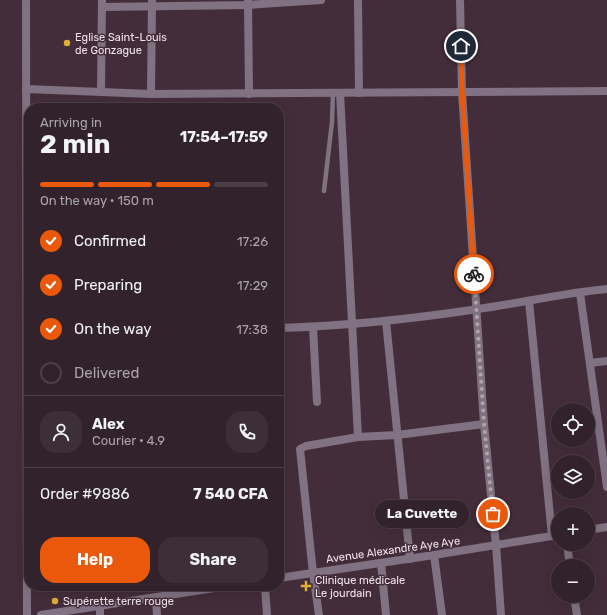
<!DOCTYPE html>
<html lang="en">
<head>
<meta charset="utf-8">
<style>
	:root { --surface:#32222c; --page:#3d2f38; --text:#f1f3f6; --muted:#a8a4a9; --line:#4d3f48; --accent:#ea580c }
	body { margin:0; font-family:Rubik,sans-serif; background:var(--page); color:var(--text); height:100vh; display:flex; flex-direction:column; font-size:15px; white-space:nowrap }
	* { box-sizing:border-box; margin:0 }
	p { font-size:13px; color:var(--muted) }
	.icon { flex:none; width:22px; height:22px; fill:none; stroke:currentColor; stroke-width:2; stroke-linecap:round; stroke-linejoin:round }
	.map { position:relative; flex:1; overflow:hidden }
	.side { position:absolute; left:24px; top:103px; width:260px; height:488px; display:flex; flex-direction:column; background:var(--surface); border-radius:16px; box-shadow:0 4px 16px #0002,0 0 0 1px var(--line) }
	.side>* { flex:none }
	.buttons { position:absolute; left:551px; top:403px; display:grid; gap:8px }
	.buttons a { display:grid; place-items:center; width:44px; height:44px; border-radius:50%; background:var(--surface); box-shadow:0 4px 16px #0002,0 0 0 1px var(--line); font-size:20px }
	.pin { position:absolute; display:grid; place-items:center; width:34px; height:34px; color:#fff; margin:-17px; border:2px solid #fff; border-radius:50%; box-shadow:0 1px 4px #0007 }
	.courier { position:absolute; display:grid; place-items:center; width:40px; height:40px; margin:-20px; border:3px solid #ea580c; border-radius:50%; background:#fff; color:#222; box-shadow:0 1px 5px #0007 }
	.bubble { position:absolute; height:28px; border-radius:14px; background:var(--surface); box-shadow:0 4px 16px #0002,0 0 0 1px var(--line); font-size:13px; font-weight:700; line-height:28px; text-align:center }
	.headline em { font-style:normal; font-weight:700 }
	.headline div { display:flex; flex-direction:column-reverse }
	.headline { display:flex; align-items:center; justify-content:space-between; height:68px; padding:0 16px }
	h1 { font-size:26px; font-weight:700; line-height:30px }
	.bar { display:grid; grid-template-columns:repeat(4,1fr); gap:6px 4px; align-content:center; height:48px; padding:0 16px }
	.bar i { height:5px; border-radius:3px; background:var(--line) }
	.bar .current { background:var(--accent) }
	.bar p { grid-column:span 4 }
	.line { display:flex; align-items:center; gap:10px; padding:0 16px; border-top:1px solid var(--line) }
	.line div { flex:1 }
	.round { display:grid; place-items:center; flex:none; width:42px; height:42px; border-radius:16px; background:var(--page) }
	ol { padding:0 16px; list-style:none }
	li { display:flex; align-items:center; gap:12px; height:44px }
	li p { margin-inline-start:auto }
	li .icon { padding:4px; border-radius:50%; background:var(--accent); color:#fff; stroke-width:4 }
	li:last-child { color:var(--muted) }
	li i { width:22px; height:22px; border:2px solid var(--line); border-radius:50% }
	.action { display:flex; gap:8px; margin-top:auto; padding:8px 16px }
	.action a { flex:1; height:46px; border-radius:16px; background:var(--accent); color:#fff; font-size:16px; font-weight:700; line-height:46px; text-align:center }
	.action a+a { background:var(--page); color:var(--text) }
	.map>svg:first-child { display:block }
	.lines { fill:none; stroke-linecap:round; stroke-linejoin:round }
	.service { stroke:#807282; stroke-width:4.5 }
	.minor { stroke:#807282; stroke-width:8 }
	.tertiary { stroke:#807282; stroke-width:8 }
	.done { stroke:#b3a3ac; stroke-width:4; stroke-dasharray:0 7.2 }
	.route { stroke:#ea580c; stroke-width:5 }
	.poi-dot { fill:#e2ae34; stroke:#432d3a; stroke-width:1.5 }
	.labels { text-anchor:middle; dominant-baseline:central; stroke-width:3; stroke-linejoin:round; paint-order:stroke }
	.poi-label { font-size:11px; fill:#f0e2ea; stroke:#432d3a; text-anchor:start }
	.street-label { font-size:11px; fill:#f0e2ea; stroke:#432d3a }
</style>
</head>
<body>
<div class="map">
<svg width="607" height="615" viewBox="0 0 607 615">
	<rect width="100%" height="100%" fill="#432d3a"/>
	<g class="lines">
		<polyline class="service" points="324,191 332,122 333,93"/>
		<g class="minor">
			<polyline points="358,0 359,93"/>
			<polyline points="460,0 462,92 484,424 496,545 501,615"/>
			<polyline points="248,1 249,94"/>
			<polyline points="102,7 248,5 321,0"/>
			<polyline points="26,89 151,94 607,91"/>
			<polyline points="101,91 102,0"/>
			<polyline points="340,93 358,437"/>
			<polyline points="151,94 152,0"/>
			<polyline points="580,293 607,487"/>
			<polyline points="529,301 552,536"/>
			<polyline points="386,321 410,559"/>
			<polyline points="313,327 317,402"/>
			<path d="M279,328C346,326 412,319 478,309C521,303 564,293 607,289"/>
			<polyline points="590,363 607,361"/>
			<polyline points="567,544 570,566"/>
			<polyline points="434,555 442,615"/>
			<polyline points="381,563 386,615"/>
			<polyline points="265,586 267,615"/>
			<polyline points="574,596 577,615"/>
			<polyline points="156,598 157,615"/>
			<polyline points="100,615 100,606"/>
			<polyline points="319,615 313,573 300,449 306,446 358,437 397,435 484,424"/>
		</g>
		<g class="tertiary">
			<polyline points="26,0 27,615"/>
			<polyline points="588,530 607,527"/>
			<polyline points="279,578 434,555 558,535"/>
			<polyline points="41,615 227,586"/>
		</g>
	</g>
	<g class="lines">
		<polyline class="done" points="474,274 484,424 493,514"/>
		<polyline class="route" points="461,46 462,92 474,274"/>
	</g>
	<g class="poi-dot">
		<circle cx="67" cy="43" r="4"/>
		<path d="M304 580h4v4h4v4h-4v4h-4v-4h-4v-4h4z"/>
		<circle cx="55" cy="601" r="4"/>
	</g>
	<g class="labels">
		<g class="poi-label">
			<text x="75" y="37">Eglise Saint-Louis<tspan x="75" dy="13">de Gonzague</tspan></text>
			<text x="315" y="580">Clinique médicale<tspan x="315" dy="13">Le jourdain</tspan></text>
			<text x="63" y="601">Supérette terre rouge</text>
		</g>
		<g class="street-label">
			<text transform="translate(393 550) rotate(-8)">Avenue Alexandre Aye Aye</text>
		</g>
	</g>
</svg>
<div class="buttons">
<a><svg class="icon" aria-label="locate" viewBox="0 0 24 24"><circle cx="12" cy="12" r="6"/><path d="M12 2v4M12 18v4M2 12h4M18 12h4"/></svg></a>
<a><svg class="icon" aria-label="layers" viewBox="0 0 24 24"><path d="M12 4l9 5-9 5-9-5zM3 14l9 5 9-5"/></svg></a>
<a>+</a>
<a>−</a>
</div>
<div class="pin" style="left:493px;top:514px;background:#ea580c"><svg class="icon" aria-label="bag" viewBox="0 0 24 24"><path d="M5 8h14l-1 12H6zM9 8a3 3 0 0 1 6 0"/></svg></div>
<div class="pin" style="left:461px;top:46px;background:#1f2937"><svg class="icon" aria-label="home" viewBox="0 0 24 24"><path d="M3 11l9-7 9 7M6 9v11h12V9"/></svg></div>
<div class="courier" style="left:474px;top:274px"><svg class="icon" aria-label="bike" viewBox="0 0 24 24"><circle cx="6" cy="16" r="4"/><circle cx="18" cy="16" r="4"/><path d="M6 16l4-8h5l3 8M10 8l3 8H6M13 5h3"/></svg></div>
<div class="bubble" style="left:375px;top:500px;width:94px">La Cuvette</div>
<section class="side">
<div class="headline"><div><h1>2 min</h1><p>Arriving in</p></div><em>17:54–17:59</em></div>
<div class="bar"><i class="current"></i><i class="current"></i><i class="current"></i><i></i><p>On the way · 150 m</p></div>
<ol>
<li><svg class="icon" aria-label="check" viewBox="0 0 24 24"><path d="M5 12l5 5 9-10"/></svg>Confirmed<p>17:26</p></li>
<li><svg class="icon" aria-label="check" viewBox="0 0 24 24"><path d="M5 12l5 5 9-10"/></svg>Preparing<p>17:29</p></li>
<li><svg class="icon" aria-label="check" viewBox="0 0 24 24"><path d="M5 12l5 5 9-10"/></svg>On the way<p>17:38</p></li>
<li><i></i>Delivered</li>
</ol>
<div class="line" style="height:72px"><a class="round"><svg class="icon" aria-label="person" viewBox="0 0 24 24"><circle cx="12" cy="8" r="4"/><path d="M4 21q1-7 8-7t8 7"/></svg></a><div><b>Alex</b><p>Courier · 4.9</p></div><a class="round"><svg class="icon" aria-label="phone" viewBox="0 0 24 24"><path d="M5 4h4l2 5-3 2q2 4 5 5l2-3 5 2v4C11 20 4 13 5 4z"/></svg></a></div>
<div class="line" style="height:52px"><div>Order #9886</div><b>7 540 CFA</b></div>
<div class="action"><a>Help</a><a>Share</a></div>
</section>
</div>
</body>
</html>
